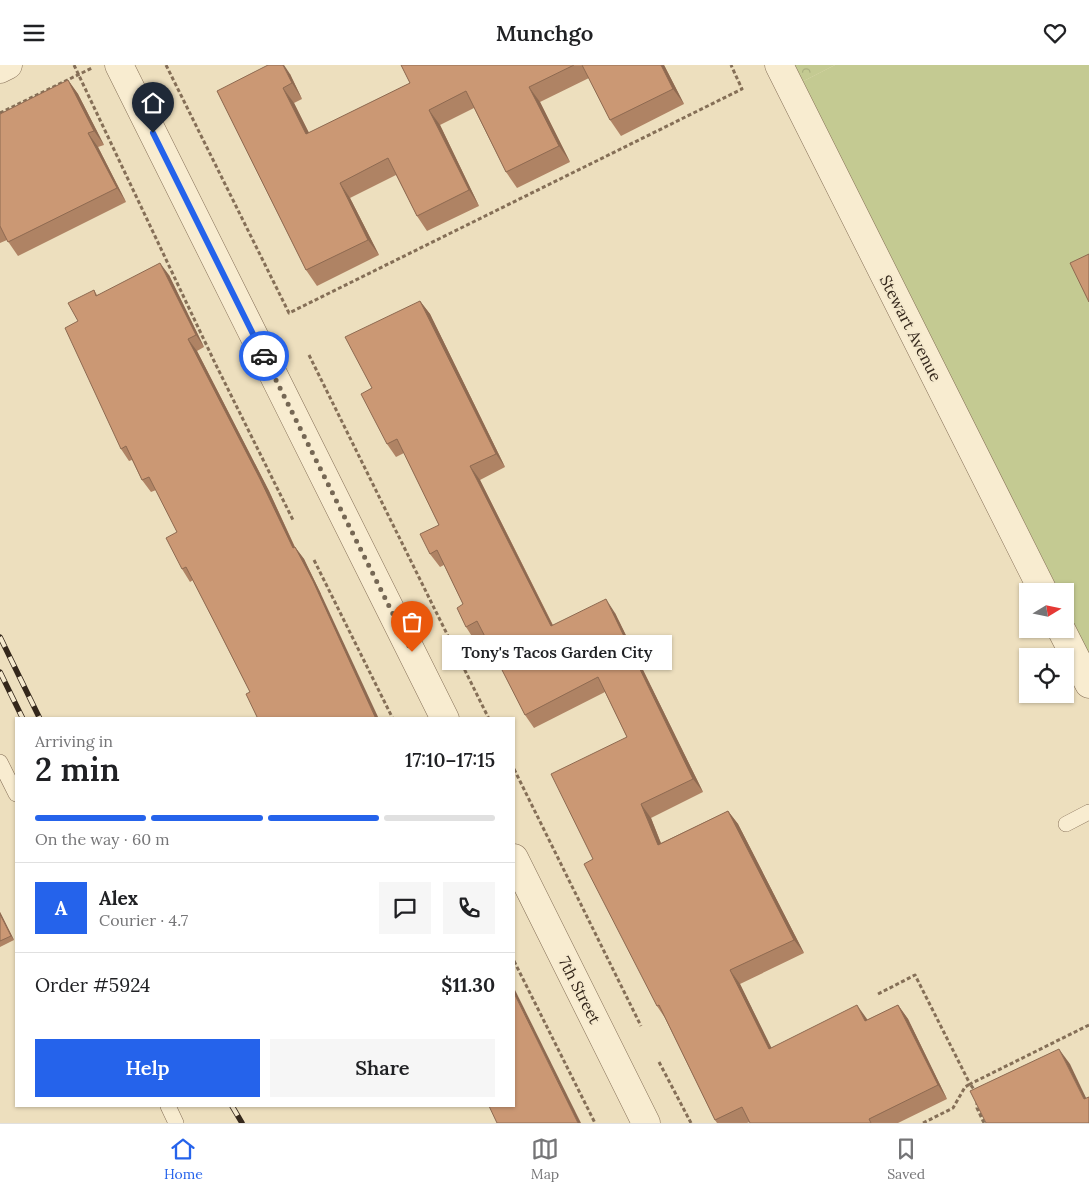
<!DOCTYPE html>
<html lang="en">
<head>
<meta charset="utf-8">
<style>
	:root { --surface:#fff; --page:#f6f6f6; --text:#202124; --muted:#757577; --line:#e0e0e0; --accent:#2563eb }
	body { margin:0; font-family:Lora,serif; background:var(--page); color:var(--text); height:100vh; display:flex; flex-direction:column; font-size:19px; white-space:nowrap }
	* { box-sizing:border-box; margin:0 }
	p { font-size:16px; color:var(--muted) }
	.icon { flex:none; width:28px; height:28px; fill:none; stroke:currentColor; stroke-width:2; stroke-linecap:round; stroke-linejoin:round }
	.map { position:relative; flex:1; overflow:hidden }
	.details { position:absolute; left:15px; top:652px; width:500px; height:390px; display:flex; flex-direction:column; background:var(--surface); border-radius:0px; box-shadow:0 1px 4px #0004 }
	.details>* { flex:none }
	.needle { width:32px; rotate:80deg }
	.fabs { position:absolute; left:1019px; top:518px; display:grid; gap:10px }
	.fabs a { display:grid; place-items:center; width:55px; height:55px; border-radius:0px; background:var(--surface); box-shadow:0 1px 4px #0004; font-size:25px }
	.pin { position:absolute; display:grid; place-items:center; width:42px; height:42px; color:#fff; margin:-51px -21px; border-radius:50% 50% 50% 0; rotate:-45deg; box-shadow:0 0 5px #0007 }
	.pin .icon { rotate:45deg }
	.courier { position:absolute; display:grid; place-items:center; width:50px; height:50px; margin:-25px; border:4px solid #2563eb; border-radius:50%; background:#fff; color:#222; box-shadow:0 1px 6px #0007 }
	.bubble { position:absolute; height:35px; border-radius:0px; background:var(--surface); box-shadow:0 1px 4px #0004; font-size:16px; font-weight:600; line-height:35px; text-align:center }
	.headline em { font-style:normal; font-weight:600 }
	.headline div { display:flex; flex-direction:column-reverse }
	.headline { display:flex; align-items:center; justify-content:space-between; height:85px; padding:0 20px }
	h1 { font-size:32px; font-weight:600; line-height:38px }
	.bar { display:grid; grid-template-columns:repeat(4,1fr); gap:8px 5px; align-content:center; height:60px; padding:0 20px }
	.bar i { height:6px; border-radius:4px; background:var(--line) }
	.bar .current { background:var(--accent) }
	.bar p { grid-column:span 4 }
	.line { display:flex; align-items:center; gap:12px; padding:0 20px; border-top:1px solid var(--line) }
	.line div { flex:1 }
	.round { display:grid; place-items:center; flex:none; width:52px; height:52px; border-radius:0px; background:var(--page) }
	.cta { display:flex; gap:10px; margin-top:auto; padding:10px 20px }
	.cta a { flex:1; height:58px; border-radius:0px; background:var(--accent); color:#fff; font-size:20px; font-weight:600; line-height:58px; text-align:center }
	.cta a+a { background:var(--page); color:var(--text) }
	header { display:flex; justify-content:space-between; align-items:center; height:65px; padding:0 20px; background:var(--surface); font-size:22px; font-weight:600 }
	.dock { display:flex; justify-content:space-around; align-items:center; height:70px; border-top:1px solid var(--line); background:var(--surface); font-size:14px; color:var(--muted) }
	.dock a { display:grid; justify-items:center; gap:2px }
	.dock .current { color:var(--accent) }
	.map>svg:first-child { display:block }
	.grass { fill:#c4ca92 }
	.park { fill:url(#park-crowns) }
	.lines { fill:none; stroke-linecap:round; stroke-linejoin:round }
	.service-casing { stroke:#856f57; stroke-width:16 }
	.minor-casing { stroke:#856f57; stroke-width:29 }
	.tertiary-casing { stroke:#856f57; stroke-width:29 }
	.path { stroke:#856f57; stroke-width:3; stroke-dasharray:4 2.5; stroke-linecap:butt }
	.service { stroke:#f8ecd0; stroke-width:15 }
	.minor { stroke:#f8ecd0; stroke-width:28 }
	.tertiary { stroke:#f8ecd0; stroke-width:28 }
	.rail-casing { stroke:#34271b; stroke-width:5.5 }
	.rail { stroke:#f5e9cd; stroke-width:4; stroke-dasharray:11; stroke-linecap:butt }
	.wall { fill:#af8364 }
	.shaded-wall { fill:#8e6a51 }
	.building { fill:#cb9874; stroke:#8e6a51 }
	.done { stroke:#756754; stroke-width:5; stroke-dasharray:0 9 }
	.route { stroke:#2563eb; stroke-width:6 }
	.labels { text-anchor:middle; dominant-baseline:central; stroke-width:4; stroke-linejoin:round; paint-order:stroke }
	.street-label { font-size:16px; fill:#34271b; stroke:#f5e9cd }
</style>
</head>
<body>
<header><svg class="icon" aria-label="menu" viewBox="0 0 24 24"><path d="M4 6h16M4 12h16M4 18h16"/></svg>Munchgo<svg class="icon" aria-label="heart" viewBox="0 0 24 24"><path d="M12 20l-8-8c-3-5 5-10 8-4 3-6 11-1 8 4z"/></svg></header>
<div class="map">
<svg width="1089" height="1058" viewBox="0 0 1089 1058">
	<defs>
		<pattern id="park-crowns" width="20" height="18" patternUnits="userSpaceOnUse" patternTransform="scale(1.25)"><rect width="20" height="18" fill="#c4ca92"/><path d="M2 6a3 3 0 1 1 6 0M12 15a3 3 0 1 1 6 0" fill="none" stroke="#a9ae7d"/></pattern>
	</defs>
	<rect width="100%" height="100%" fill="#eddfbe"/>
	<polygon class="grass" points="835,0 1089,0 1089,625 1065,564 1065,526 1040,526 790,23"/>
	<polygon class="park" points="779,0 835,0 790,23"/>
	<g class="lines">
		<defs>
			<g id="service">
				<polyline points="0,697 16,729"/>
				<polyline points="1066,759 1089,747"/>
				<polyline points="168,1041 176,1058"/>
			</g>
			<g id="minor">
				<polyline points="779,0 1043,526"/>
				<polyline points="0,4 8,0"/>
				<polyline points="1061,564 1089,619"/>
			</g>
			<g id="tertiary">
				<polyline points="119,0 445,654"/>
				<polyline points="514,793 646,1058"/>
			</g>
		</defs>
		<use href="#service" class="service-casing"/>
		<use href="#minor" class="minor-casing"/>
		<use href="#tertiary" class="tertiary-casing"/>
		<g class="path">
			<polyline points="74,0 215,298 293,455"/>
			<polyline points="166,0 289,248 742,24 731,0"/>
			<polyline points="0,48 92,3"/>
			<polyline points="309,290 489,654"/>
			<polyline points="314,495 393,654"/>
			<polyline points="514,704 641,961"/>
			<polyline points="514,896 595,1058"/>
			<polyline points="878,929 915,910 970,1019 1089,960"/>
			<polyline points="659,997 691,1058"/>
			<polyline points="977,1036 977,1043 984,1058"/>
			<polyline points="923,1058 953,1043 965,1022 970,1019 976,1027"/>
		</g>
		<use href="#service" class="service"/>
		<use href="#minor" class="minor"/>
		<use href="#tertiary" class="tertiary"/>
		<defs>
			<g id="rail">
				<polyline points="0,572 40,654"/>
				<polyline points="0,607 23,654"/>
				<polyline points="232,1041 242,1058"/>
			</g>
		</defs>
		<use href="#rail" class="rail-casing"/>
		<use href="#rail" class="rail"/>
	</g>
	<g class="wall">
		<polygon points="401,0 664,0 684,39 621,71 610,55 589,13 540,37 570,97 517,123 506,107 474,43 440,60 479,141 427,166 417,151 396,110 350,133 379,190 317,221 306,205 217,26 290,9 302,34 294,38 309,68 410,18"/>
		<polygon points="68,15 78,29 104,80 98,82 126,137 18,191 7,175 0,178 0,49"/>
		<polygon points="169,210 204,282 197,286 269,426 295,482 304,494 321,529 250,627 193,515 190,517 182,504 177,467 156,425 151,427 142,415 132,395 129,396 121,384 78,256 94,225 97,230"/>
		<polygon points="420,236 430,249 505,402 480,415 553,560 615,548 703,727 651,753 661,778 728,746 738,759 804,888 740,919 771,983 867,955 898,940 908,954 947,1034 898,1058 750,1058 750,1057 747,1058 717,1058 715,1055 665,953 657,941 593,794 627,672 605,627 534,663 525,650 485,571 475,576 466,562 463,539 444,500 440,502 430,489 439,460 404,388 396,392 387,379 372,323"/>
		<polygon points="0,847 14,875 0,882"/>
	</g>
	<g class="shaded-wall">
		<polygon points="283,0 284,0 290,9 302,34 292,18"/>
		<polygon points="661,0 664,0 684,39 673,24"/>
		<polygon points="68,15 78,29 104,80 94,66"/>
		<polygon points="529,22 540,37 570,97 559,81"/>
		<polygon points="283,23 294,38 317,84 306,69"/>
		<polygon points="429,45 440,60 479,141 469,125"/>
		<polygon points="88,68 98,82 126,137 117,123"/>
		<polygon points="340,118 350,133 379,190 368,175"/>
		<polygon points="160,198 169,210 204,282 196,270"/>
		<polygon points="420,236 430,249 505,402 496,389"/>
		<polygon points="188,274 197,286 269,426 301,496 293,483"/>
		<polygon points="470,401 480,415 560,575 551,561"/>
		<polygon points="295,482 304,494 321,529 379,654 376,654"/>
		<polygon points="606,534 615,548 703,727 693,714"/>
		<polygon points="641,739 651,753 667,794 658,780"/>
		<polygon points="728,746 738,759 804,888 794,875"/>
		<polygon points="0,847 14,875 11,871 0,849"/>
		<polygon points="730,905 740,919 779,998 769,984"/>
		<polygon points="514,923 581,1058 578,1058 514,928"/>
		<polygon points="857,940 867,954 874,970 865,956"/>
		<polygon points="898,940 908,954 947,1034 938,1020"/>
		<polygon points="1059,984 1070,999 1089,1039 1084,1034"/>
	</g>
	<g class="building">
		<polygon points="268,0 283,0 292,18 283,23 306,69 410,18 401,0 574,0 529,22 559,81 506,107 466,26 429,45 469,125 417,151 388,93 340,118 368,175 306,205 217,26"/>
		<polygon points="582,0 661,0 673,24 610,55"/>
		<polygon points="68,15 94,66 88,68 117,123 8,177 0,161 0,49"/>
		<polygon points="1089,189 1089,237 1070,198"/>
		<polygon points="160,198 196,270 188,274 260,414 293,483 295,482 313,516 376,654 258,654 246,629 250,627 218,564 186,502 182,504 166,473 177,467 149,412 142,415 126,381 121,384 65,263 78,256 68,238 94,225 96,231"/>
		<polygon points="420,236 496,389 470,401 551,561 606,534 693,714 641,739 658,780 728,746 794,875 730,905 769,984 857,940 865,956 898,940 938,1020 869,1054 871,1058 750,1058 742,1042 715,1055 659,940 657,941 584,799 593,794 551,709 627,672 598,612 525,650 477,556 466,562 457,543 463,539 437,485 430,489 420,469 439,460 397,374 387,379 361,329 372,323 345,272"/>
		<polygon points="0,849 11,871 0,876"/>
		<polygon points="514,928 578,1058 497,1058 489,1041 514,1041"/>
		<polygon points="1059,984 1084,1034 1089,1032 1089,1058 986,1058 970,1026"/>
	</g>
	<g class="lines">
		<polyline class="done" points="264,291 412,587"/>
		<polyline class="route" points="153,68 264,291"/>
	</g>
	<g class="labels">
		<g class="street-label">
			<text transform="translate(911 263) rotate(63)">Stewart Avenue</text>
			<text transform="translate(580 925) rotate(63)">7th Street</text>
		</g>
	</g>
</svg>
<div class="fabs">
<a><svg class="needle" viewBox="-14 -14 28 28"><path d="M0-13l5 13h-10z" fill="#e53935"/><path d="M0 13l5-13h-10z" fill="#757577"/></svg></a>
<a><svg class="icon" aria-label="locate" viewBox="0 0 24 24"><circle cx="12" cy="12" r="6"/><path d="M12 2v4M12 18v4M2 12h4M18 12h4"/></svg></a>
</div>
<div class="pin" style="left:412px;top:587px;background:#ea580c"><svg class="icon" aria-label="bag" viewBox="0 0 24 24"><path d="M5 8h14l-1 12H6zM9 8a3 3 0 0 1 6 0"/></svg></div>
<div class="pin" style="left:153px;top:68px;background:#1f2937"><svg class="icon" aria-label="home" viewBox="0 0 24 24"><path d="M3 11l9-7 9 7M6 9v11h12V9"/></svg></div>
<div class="courier" style="left:264px;top:291px"><svg class="icon" aria-label="car" viewBox="0 0 24 24"><path d="M5 17H2v-5l4-1 3-4h7l3 4 3 1v5h-3M9 17h6M6 11h13"/><circle cx="7" cy="17" r="2"/><circle cx="17" cy="17" r="2"/></svg></div>
<div class="bubble" style="left:442px;top:570px;width:230px">Tony's Tacos Garden City</div>
<section class="details">
<div class="headline"><div><h1>2 min</h1><p>Arriving in</p></div><em>17:10–17:15</em></div>
<div class="bar"><i class="current"></i><i class="current"></i><i class="current"></i><i></i><p>On the way · 60 m</p></div>
<div class="line" style="height:90px"><b class="round" style="background:var(--accent);color:#fff">A</b><div><b>Alex</b><p>Courier · 4.7</p></div><a class="round"><svg class="icon" aria-label="chat" viewBox="0 0 24 24"><path d="M4 5h16v11H9l-5 4z"/></svg></a><a class="round"><svg class="icon" aria-label="phone" viewBox="0 0 24 24"><path d="M5 4h4l2 5-3 2q2 4 5 5l2-3 5 2v4C11 20 4 13 5 4z"/></svg></a></div>
<div class="line" style="height:65px"><div>Order #5924</div><b>$11.30</b></div>
<div class="cta"><a>Help</a><a>Share</a></div>
</section>
</div>
<nav class="dock">
<a class="current"><svg class="icon" aria-label="home" viewBox="0 0 24 24"><path d="M3 11l9-7 9 7M6 9v11h12V9"/></svg>Home</a>
<a><svg class="icon" aria-label="map" viewBox="0 0 24 24"><path d="M3 6l6-2 6 2 6-2v14l-6 2-6-2-6 2zM9 4v14M15 6v14"/></svg>Map</a>
<a><svg class="icon" aria-label="saved" viewBox="0 0 24 24"><path d="M7 4h10v16l-5-4-5 4z"/></svg>Saved</a>
</nav>
</body>
</html>
